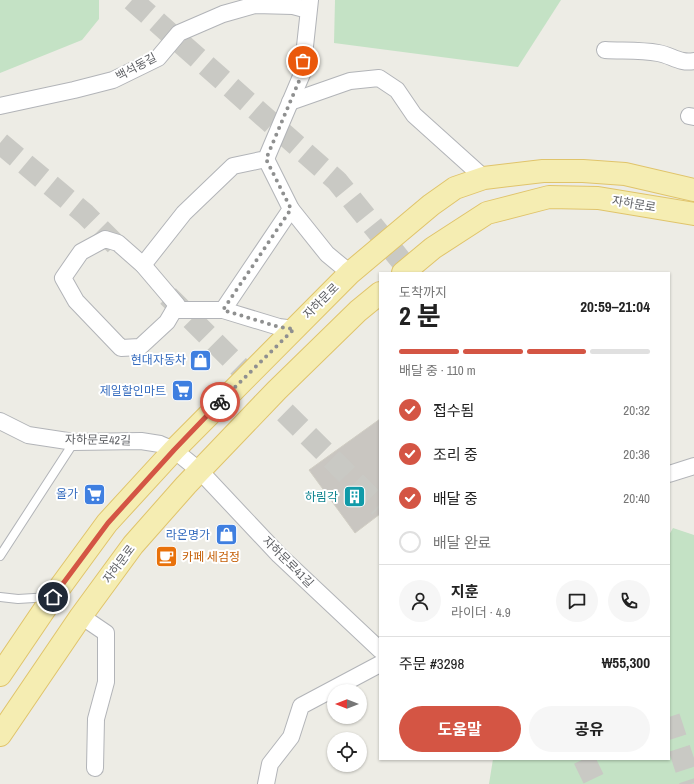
<!DOCTYPE html>
<html lang="ko">
<head>
<meta charset="utf-8">
<style>
	:root { --surface:#fff; --page:#f6f6f6; --text:#222; --muted:#767676; --line:#e0e0e0; --accent:#d45544 }
	body { margin:0; font-family:"Archivo Narrow","Noto Sans KR",sans-serif; background:var(--page); color:var(--text); height:100vh; display:flex; flex-direction:column; font-size:15px; white-space:nowrap }
	* { box-sizing:border-box; margin:0 }
	p { font-size:13px; color:var(--muted) }
	.icon { flex:none; width:22px; height:22px; fill:none; stroke:currentColor; stroke-width:2; stroke-linecap:round; stroke-linejoin:round }
	.map { position:relative; flex:1; overflow:hidden }
	.panel { position:absolute; left:379px; top:272px; width:291px; height:488px; display:flex; flex-direction:column; background:var(--surface); border-radius:0px; box-shadow:0 1px 3px #0004 }
	.panel>* { flex:none }
	.needle { width:26px; rotate:270deg }
	.controls { position:absolute; left:327px; top:684px; display:grid; gap:8px }
	.controls a { display:grid; place-items:center; width:40px; height:40px; border-radius:50%; background:var(--surface); box-shadow:0 1px 3px #0004; font-size:20px }
	.pin { position:absolute; display:grid; place-items:center; width:34px; height:34px; color:#fff; margin:-17px; border:2px solid #fff; border-radius:50%; box-shadow:0 1px 4px #0007 }
	.courier { position:absolute; display:grid; place-items:center; width:40px; height:40px; margin:-20px; border:3px solid #d45544; border-radius:50%; background:#fff; color:#222; box-shadow:0 1px 5px #0007 }
	.summary em { font-style:normal; font-weight:700 }
	.summary div { display:flex; flex-direction:column-reverse }
	.summary { display:flex; align-items:center; justify-content:space-between; height:68px; padding:0 20px }
	h1 { font-size:26px; font-weight:700; line-height:30px }
	.bar { display:grid; grid-template-columns:repeat(4,1fr); gap:6px 4px; align-content:center; height:48px; padding:0 20px }
	.bar i { height:5px; border-radius:3px; background:var(--line) }
	.bar .current { background:var(--accent) }
	.bar p { grid-column:span 4 }
	.line { display:flex; align-items:center; gap:10px; padding:0 20px; border-top:1px solid var(--line) }
	.line div { flex:1 }
	.round { display:grid; place-items:center; flex:none; width:42px; height:42px; border-radius:21px; background:var(--page) }
	ol { padding:0 20px; list-style:none }
	li { display:flex; align-items:center; gap:12px; height:44px }
	li p { margin-inline-start:auto }
	li .icon { padding:4px; border-radius:50%; background:var(--accent); color:#fff; stroke-width:4 }
	li:last-child { color:var(--muted) }
	li i { width:22px; height:22px; border:2px solid var(--line); border-radius:50% }
	.cta { display:flex; gap:8px; margin-top:auto; padding:8px 20px }
	.cta a { flex:1; height:46px; border-radius:24px; background:var(--accent); color:#fff; font-size:16px; font-weight:700; line-height:46px; text-align:center }
	.cta a+a { background:var(--page); color:var(--text) }
	.map>svg:first-child { display:block }
	.green { fill:#c4e2c5 }
	.building { fill:#c9c6c1; stroke:#d1cec4 }
	.lines { fill:none; stroke-linecap:round; stroke-linejoin:round }
	.trunk-tunnel { stroke:#c9c9c4; stroke-width:22; stroke-dasharray:22 11; stroke-linecap:butt }
	.service-casing { stroke:#b2b4b8; stroke-width:10 }
	.minor-casing { stroke:#b2b4b8; stroke-width:18 }
	.primary-casing { stroke:#e0c46b; stroke-width:24 }
	.service { stroke:#fff; stroke-width:8 }
	.minor { stroke:#fff; stroke-width:16 }
	.primary { stroke:#f5edb2; stroke-width:22 }
	.done { stroke:#8f9090; stroke-width:4; stroke-dasharray:0 7.2 }
	.route { stroke:#d45544; stroke-width:5 }
	.labels { text-anchor:middle; dominant-baseline:central; stroke-width:4; stroke-linejoin:round; paint-order:stroke }
	.street-label { font-size:12px; fill:#5d5f63; stroke:#fff }
	.shop-label { font-size:12px; fill:#366cbe; stroke:#fff; text-anchor:end }
	.culture-label { font-size:12px; fill:#0d838f; stroke:#fff; text-anchor:end }
	.food-label { font-size:12px; fill:#c56008; stroke:#fff; text-anchor:start }
</style>
</head>
<body>
<div class="map">
<svg width="694" height="784" viewBox="0 0 694 784">
	<rect width="100%" height="100%" fill="#edece5"/>
	<g class="green">
		<polygon points="0,0 99,0 99,19 82,40 0,73"/>
		<polygon points="335,0 561,0 518,67 334,43"/>
		<polygon points="673,528 694,535 694,784 489,784 493,759 669,759 669,535"/>
	</g>
	<polygon class="building" points="380,419 380,514 355,533 309,470"/>
	<g class="lines">
		<g class="trunk-tunnel">
			<polyline points="132,0 337,181 411,273"/>
			<polyline points="0,143 85,214 123,252"/>
			<polyline points="168,296 380,507"/>
			<polyline points="669,717 691,784"/>
			<polyline points="584,759 596,784"/>
		</g>
		<defs>
			<g id="service">
				<polyline points="0,556 74,442"/>
				<polyline points="0,597 18,599 50,597"/>
			</g>
			<g id="minor">
				<path d="M605,50C622,51 641,50 658,53C671,55 680,64 694,61"/>
				<polyline points="290,102 350,81 379,78 397,90 414,115 484,178"/>
				<polyline points="0,106 74,90 113,80 158,58 179,33 223,14 255,5 293,6 308,10"/>
				<polyline points="689,116 694,117"/>
				<polyline points="291,209 327,254 350,273"/>
				<polygon points="105,239 118,243 143,265 177,305 167,322 140,347 121,348 76,301 63,278 81,252"/>
				<polyline points="143,265 184,213 233,166 266,159 302,74 310,0"/>
				<polyline points="175,310 223,310 291,209 266,159"/>
				<polyline points="223,310 279,327 294,329"/>
				<polyline points="0,421 28,435 74,442 141,441 160,444 174,450 200,471 279,555 380,650"/>
				<polyline points="669,474 694,466"/>
				<polyline points="81,616 106,633 106,682 96,719 95,768"/>
				<polyline points="266,784 270,764 291,737 301,706 380,664"/>
			</g>
			<g id="primary">
				<polyline points="403,273 433,248 487,213 549,197 598,198 694,214"/>
				<polyline points="0,675 55,594 107,523 174,450 350,273 431,205 455,188 484,178 543,171 583,171 625,174 694,190"/>
				<polyline points="0,735 81,616 133,545 186,485 277,390 358,311 380,293"/>
			</g>
		</defs>
		<use href="#service" class="service-casing"/>
		<use href="#minor" class="minor-casing"/>
		<use href="#primary" class="primary-casing"/>
		<use href="#service" class="service"/>
		<use href="#minor" class="minor"/>
		<use href="#primary" class="primary"/>
	</g>
	<g class="lines">
		<polyline class="done" points="220,402 294,329 279,327 223,310 291,209 266,159 302,74 303,61"/>
		<polyline class="route" points="53,597 108,523 174,450 220,402"/>
	</g>
	<defs>
		<symbol id="shop-square" viewBox="-11 -11 22 22"><rect x="-9" y="-9" width="18" height="18" rx="4" fill="#3f7fe0" stroke="#fff"/><path d="M-5-2.5h2.3a2.7 3.5 0 0 1 5.4 0H5L5.5 6h-11ZM-1.5-2.5h3a1.5 2.3 0 0 0-3 0Z" fill="#fff"/></symbol>
		<symbol id="supermarket-square" viewBox="-11 -11 22 22"><rect x="-9" y="-9" width="18" height="18" rx="4" fill="#3f7fe0" stroke="#fff"/><path d="M-6-5.5h2.5l.6 2H6L4.5 2H-2.5L-4.4-4H-6ZM-1.5 3.2a1.3 1.3 0 1 0 .1 0ZM3 3.2a1.3 1.3 0 1 0 .1 0Z" fill="#fff"/></symbol>
		<symbol id="building-square" viewBox="-11 -11 22 22"><rect x="-9" y="-9" width="18" height="18" rx="4" fill="#0f9aa8" stroke="#fff"/><path d="M-4-6H4V6H1V3H-1V6H-4ZM-2.5-4.3h1.7v1.8h-1.7ZM.8-4.3h1.7v1.8H.8ZM-2.5-1h1.7V.8h-1.7ZM.8-1h1.7V.8H.8Z" fill="#fff"/></symbol>
		<symbol id="cafe-square" viewBox="-11 -11 22 22"><rect x="-9" y="-9" width="18" height="18" rx="4" fill="#e8710a" stroke="#fff"/><path d="M-5.5-4.5H6V0H3Q3 3.5 0 3.5H-2.5Q-5.5 3.5-5.5 0ZM3-3.2v2h1.7v-2ZM-6 4.5H4V6H-6Z" fill="#fff"/></symbol>
	</defs>
	<g fill-rule="evenodd">
		<use href="#shop-square" x="188" y="348" width="25" height="25"/>
		<use href="#supermarket-square" x="170" y="378" width="25" height="25"/>
		<use href="#supermarket-square" x="82" y="482" width="25" height="25"/>
		<use href="#building-square" x="342" y="484" width="25" height="25"/>
		<use href="#shop-square" x="214" y="522" width="25" height="25"/>
		<use href="#cafe-square" x="154" y="544" width="25" height="25"/>
	</g>
	<g class="labels">
		<g class="street-label">
			<text transform="translate(136 67) rotate(-28)">백석동길</text>
			<text transform="translate(634 204) rotate(9)">자하문로</text>
			<text transform="translate(321 301) rotate(-45)">자하문로</text>
			<text transform="translate(98 440) rotate(1)">자하문로42길</text>
			<text transform="translate(288 562) rotate(45)">자하문로41길</text>
			<text transform="translate(119 564) rotate(-53)">자하문로</text>
		</g>
		<g class="shop-label">
			<text x="186" y="360">현대자동차</text>
			<text x="166" y="391">제일할인마트</text>
			<text x="78" y="494">올가</text>
			<text x="210" y="535">라온명가</text>
		</g>
		<g class="culture-label">
			<text x="338" y="497">하림각</text>
		</g>
		<g class="food-label">
			<text x="182" y="557">카페 세검정</text>
		</g>
	</g>
</svg>
<div class="controls">
<a><svg class="needle" viewBox="-14 -14 28 28"><path d="M0-13l5 13h-10z" fill="#e53935"/><path d="M0 13l5-13h-10z" fill="#767676"/></svg></a>
<a><svg class="icon" aria-label="locate" viewBox="0 0 24 24"><circle cx="12" cy="12" r="6"/><path d="M12 2v4M12 18v4M2 12h4M18 12h4"/></svg></a>
</div>
<div class="pin" style="left:303px;top:61px;background:#ea580c"><svg class="icon" aria-label="bag" viewBox="0 0 24 24"><path d="M5 8h14l-1 12H6zM9 8a3 3 0 0 1 6 0"/></svg></div>
<div class="pin" style="left:53px;top:597px;background:#1f2937"><svg class="icon" aria-label="home" viewBox="0 0 24 24"><path d="M3 11l9-7 9 7M6 9v11h12V9"/></svg></div>
<div class="courier" style="left:220px;top:402px"><svg class="icon" aria-label="bike" viewBox="0 0 24 24"><circle cx="6" cy="16" r="4"/><circle cx="18" cy="16" r="4"/><path d="M6 16l4-8h5l3 8M10 8l3 8H6M13 5h3"/></svg></div>
<section class="panel">
<div class="summary"><div><h1>2 분</h1><p>도착까지</p></div><em>20:59–21:04</em></div>
<div class="bar"><i class="current"></i><i class="current"></i><i class="current"></i><i></i><p>배달 중 · 110 m</p></div>
<ol>
<li><svg class="icon" aria-label="check" viewBox="0 0 24 24"><path d="M5 12l5 5 9-10"/></svg>접수됨<p>20:32</p></li>
<li><svg class="icon" aria-label="check" viewBox="0 0 24 24"><path d="M5 12l5 5 9-10"/></svg>조리 중<p>20:36</p></li>
<li><svg class="icon" aria-label="check" viewBox="0 0 24 24"><path d="M5 12l5 5 9-10"/></svg>배달 중<p>20:40</p></li>
<li><i></i>배달 완료</li>
</ol>
<div class="line" style="height:72px"><a class="round"><svg class="icon" aria-label="person" viewBox="0 0 24 24"><circle cx="12" cy="8" r="4"/><path d="M4 21q1-7 8-7t8 7"/></svg></a><div><b>지훈</b><p>라이더 · 4.9</p></div><a class="round"><svg class="icon" aria-label="chat" viewBox="0 0 24 24"><path d="M4 5h16v11H9l-5 4z"/></svg></a><a class="round"><svg class="icon" aria-label="phone" viewBox="0 0 24 24"><path d="M5 4h4l2 5-3 2q2 4 5 5l2-3 5 2v4C11 20 4 13 5 4z"/></svg></a></div>
<div class="line" style="height:52px"><div>주문 #3298</div><b>₩55,300</b></div>
<div class="cta"><a>도움말</a><a>공유</a></div>
</section>
</div>
</body>
</html>
